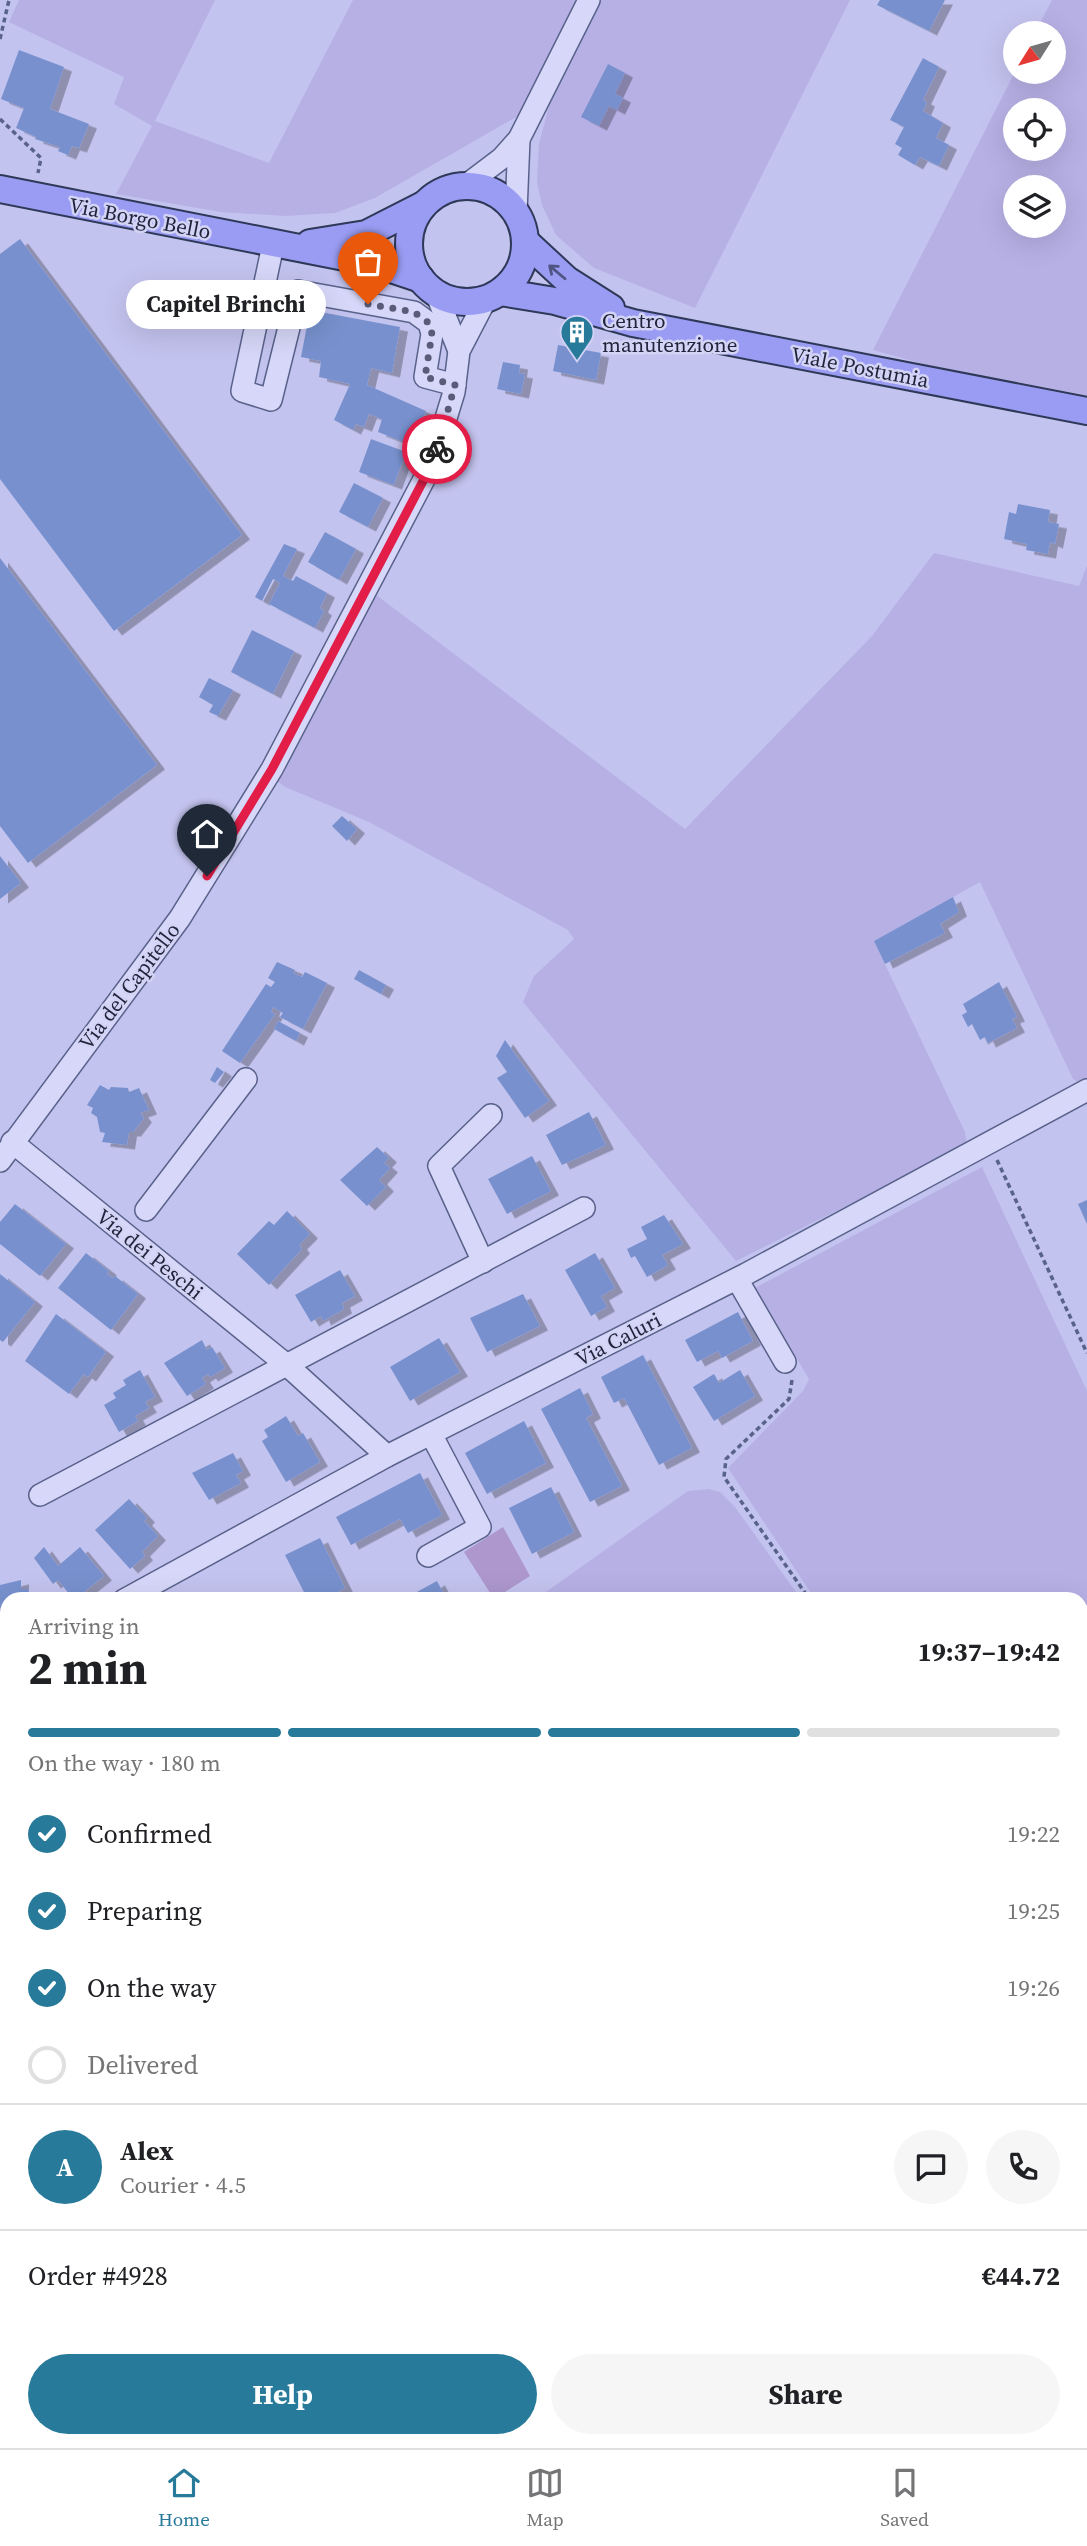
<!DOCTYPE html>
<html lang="en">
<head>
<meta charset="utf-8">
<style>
	:root { --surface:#fff; --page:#f6f6f6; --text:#202124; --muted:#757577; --line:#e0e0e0; --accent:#287a9a }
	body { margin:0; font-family:"Source Serif 4",serif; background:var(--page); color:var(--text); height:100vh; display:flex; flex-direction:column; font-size:26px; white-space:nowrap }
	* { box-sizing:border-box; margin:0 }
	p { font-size:23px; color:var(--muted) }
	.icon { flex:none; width:38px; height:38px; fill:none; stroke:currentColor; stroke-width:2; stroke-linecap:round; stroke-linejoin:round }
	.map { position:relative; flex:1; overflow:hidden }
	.drawer { position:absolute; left:0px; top:1592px; width:1088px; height:856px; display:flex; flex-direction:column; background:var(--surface); border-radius:21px 21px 0 0; box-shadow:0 7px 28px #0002 }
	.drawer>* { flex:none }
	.needle { width:46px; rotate:233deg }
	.controls { position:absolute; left:1003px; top:21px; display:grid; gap:14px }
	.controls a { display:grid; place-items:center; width:63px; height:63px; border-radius:50%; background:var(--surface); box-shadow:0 7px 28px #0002; font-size:35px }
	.pin { position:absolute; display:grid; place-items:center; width:60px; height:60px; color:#fff; margin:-72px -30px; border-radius:50% 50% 50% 0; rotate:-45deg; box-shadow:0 0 7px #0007 }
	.pin .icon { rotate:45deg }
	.courier { position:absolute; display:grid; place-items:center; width:70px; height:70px; margin:-35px; border:5px solid #e11d48; border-radius:50%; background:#fff; color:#222; box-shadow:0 2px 9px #0007 }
	.bubble { position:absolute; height:49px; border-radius:24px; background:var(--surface); box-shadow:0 7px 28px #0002; font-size:23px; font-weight:700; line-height:49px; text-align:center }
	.overview em { font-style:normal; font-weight:700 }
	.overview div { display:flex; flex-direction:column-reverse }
	.overview { display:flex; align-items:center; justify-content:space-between; height:119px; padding:0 28px }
	h1 { font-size:46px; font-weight:700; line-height:52px }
	.bar { display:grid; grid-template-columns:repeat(4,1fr); gap:10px 7px; align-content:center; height:84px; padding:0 28px }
	.bar i { height:9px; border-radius:5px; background:var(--line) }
	.bar .selected { background:var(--accent) }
	.bar p { grid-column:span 4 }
	.line { display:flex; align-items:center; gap:18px; padding:0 28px; border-top:2px solid var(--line) }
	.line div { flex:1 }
	.round { display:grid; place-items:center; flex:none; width:74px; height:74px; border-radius:37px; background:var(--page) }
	ol { padding:0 28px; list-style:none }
	li { display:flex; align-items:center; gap:21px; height:77px }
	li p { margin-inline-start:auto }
	li .icon { padding:7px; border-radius:50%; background:var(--accent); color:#fff; stroke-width:4 }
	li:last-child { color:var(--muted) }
	li i { width:38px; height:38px; border:4px solid var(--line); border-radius:50% }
	.action { display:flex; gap:14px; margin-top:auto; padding:14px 28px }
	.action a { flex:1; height:80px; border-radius:42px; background:var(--accent); color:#fff; font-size:28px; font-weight:700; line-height:80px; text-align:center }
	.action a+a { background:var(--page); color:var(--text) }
	.tabs { display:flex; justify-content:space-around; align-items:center; height:98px; border-top:2px solid var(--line); background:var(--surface); font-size:19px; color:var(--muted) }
	.tabs a { display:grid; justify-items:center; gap:4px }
	.tabs .selected { color:var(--accent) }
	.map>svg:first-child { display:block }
	.farmland { fill:#b7b0e5; fill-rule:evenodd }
	.green { fill:#ad97cd }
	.building { fill:#7891ce; filter:url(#shadow) }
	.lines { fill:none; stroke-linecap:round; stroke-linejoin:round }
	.minor-casing { stroke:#59628a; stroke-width:24 }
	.major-casing { stroke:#2e3857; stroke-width:30 }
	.path { stroke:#59628a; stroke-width:3.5; stroke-dasharray:5 3.5; stroke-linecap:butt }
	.minor { stroke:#d7d7f9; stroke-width:21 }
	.major { stroke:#9a9cf3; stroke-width:26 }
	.oneway { stroke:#505483 }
	.done { stroke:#585c79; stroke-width:7; stroke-dasharray:0 12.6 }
	.route { stroke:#e11d48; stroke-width:9 }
	.labels { text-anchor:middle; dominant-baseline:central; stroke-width:5; stroke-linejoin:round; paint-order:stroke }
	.street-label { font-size:21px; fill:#1e2439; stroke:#d3d3f6 }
	.poi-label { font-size:21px; fill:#1e2439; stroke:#d3d3f6; text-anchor:start }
</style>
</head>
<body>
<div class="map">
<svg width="1087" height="2448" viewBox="0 0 1087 2448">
	<defs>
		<filter id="shadow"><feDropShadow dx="8" dy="4.5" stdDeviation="0" flood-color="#0004"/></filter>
	</defs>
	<rect width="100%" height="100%" fill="#c3c3ef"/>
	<g class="farmland">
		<polygon points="19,0 215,0 155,121 269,163 353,0 579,0 518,116 375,198 335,213 285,216 221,212 116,194 152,126 114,104 124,77 9,22"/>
		<polygon points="601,0 850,0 695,308 594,268 556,235 542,205 537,182 539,144 550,102"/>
		<path d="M1052,0H1087V403L974,378L873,350L1015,72H1054V33H1035ZM1015,110H1054V149H1015ZM1015,187H1054V226H1015Z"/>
		<polygon points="934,553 1079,586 1087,566 1087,1083 1083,1085 1073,1079 980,882 874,941 965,1132 967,1146 736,1261 523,1002 534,976 574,939 568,930 369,822 285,787 269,775 371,591 685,829 872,636"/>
		<polygon points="982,1167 1087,1391 1087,1969 1082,1961 1082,1600 815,1599 728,1468 803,1391 809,1379 755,1288"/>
		<polygon points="709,1489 720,1492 735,1507 801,1599 536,1599 688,1491"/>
		<polygon points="1082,1975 1087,1983 1087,2448 551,2448 545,2441 1082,2441"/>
		<polygon points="7,2088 7,2441 74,2441 66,2448 0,2448 0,2093"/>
		<polygon points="88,2441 534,2441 540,2448 80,2448"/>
	</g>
	<polygon class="green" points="503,1527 530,1576 494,1599 464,1552"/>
	<g class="building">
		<polygon points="880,0 945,0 929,31 877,5"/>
		<polygon points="19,50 64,67 50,109 89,124 79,148 72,146 68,155 58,151 60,147 35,139 36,137 16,128 24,108 1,99"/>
		<polygon points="923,58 939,67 923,100 927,102 923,111 943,123 936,138 949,145 939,166 920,157 915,165 898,155 902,148 895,144 904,127 890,120"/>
		<polygon points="608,64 625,73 615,94 623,98 617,110 609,106 599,126 581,117"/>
		<polygon points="20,239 242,535 114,631 0,479 0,254"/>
		<polygon points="310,310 400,327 392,373 371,368 367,385 426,411 412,445 378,432 382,419 369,414 364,427 356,424 353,430 334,420 350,384 319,377 321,361 301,357"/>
		<polygon points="558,345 601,353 596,380 553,371"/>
		<polygon points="503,362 520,365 519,373 525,374 521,394 497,389"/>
		<polygon points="371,439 406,452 394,485 359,472"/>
		<polygon points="354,483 383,498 368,527 339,512"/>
		<polygon points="1018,504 1050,510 1048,522 1059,524 1055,544 1050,542 1048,554 1026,550 1027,544 1004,539 1009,512 1016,514"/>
		<polygon points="325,532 356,549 339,580 308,562"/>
		<polygon points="284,544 297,549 283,576 293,581 296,576 327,593 320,608 324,611 315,628 269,604 280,583 273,579 262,601 255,597"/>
		<polygon points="0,558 157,765 28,863 0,826"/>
		<polygon points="252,630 294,651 273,694 231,672"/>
		<polygon points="209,678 233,690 218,716 209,712 213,705 199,697"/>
		<polygon points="342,816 357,829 347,841 332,826"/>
		<polygon points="0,856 21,883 0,899"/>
		<polygon points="953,897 959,912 940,924 945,933 885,964 874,941"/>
		<polygon points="277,962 295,970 293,973 302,977 305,972 327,983 303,1029 280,1017 283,1013 273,1007 271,1012 275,1014 240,1063 222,1051 266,984 271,987 275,982 268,978"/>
		<polygon points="359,970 386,985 381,994 354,979"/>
		<polygon points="999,982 1017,1017 1012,1019 1017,1028 988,1043 985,1037 980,1040 972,1024 968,1027 962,1015 967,1012 963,1004"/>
		<polygon points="278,1021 300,1033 296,1041 274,1029"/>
		<polygon points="505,1040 549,1101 525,1118 497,1078 507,1072 496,1056"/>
		<polygon points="217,1067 224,1072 215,1083 210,1080"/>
		<polygon points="100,1085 109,1090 111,1087 128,1088 129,1092 139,1088 149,1110 140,1113 144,1118 133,1132 129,1132 127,1145 102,1142 105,1133 100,1132 97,1117 91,1113 93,1108 87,1105"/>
		<polygon points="589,1112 606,1145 562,1165 546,1135"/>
		<polygon points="377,1147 389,1158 384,1163 390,1168 379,1180 386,1187 367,1206 340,1180"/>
		<polygon points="532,1156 551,1191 507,1214 488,1179"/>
		<polygon points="1087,1200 1087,1224 1078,1204"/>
		<polygon points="15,1204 66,1244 40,1276 0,1244 0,1222"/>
		<polygon points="287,1211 310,1234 299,1245 302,1249 269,1285 237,1254 269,1221 274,1225"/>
		<polygon points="664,1215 683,1244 662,1255 668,1265 647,1277 635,1256 631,1258 627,1249 647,1239 641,1227"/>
		<polygon points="86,1253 109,1271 107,1274 113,1278 115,1276 138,1294 111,1330 58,1288"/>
		<polygon points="595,1253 615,1288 601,1296 607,1307 591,1316 565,1270"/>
		<polygon points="340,1270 355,1296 342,1303 344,1309 323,1321 321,1316 311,1322 295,1295"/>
		<polygon points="0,1274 35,1302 3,1342 0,1340"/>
		<polygon points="523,1294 540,1326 487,1352 470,1318"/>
		<polygon points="738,1312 753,1341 722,1358 718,1351 697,1362 685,1340"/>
		<polygon points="56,1314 106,1352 88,1377 84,1374 69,1394 25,1361"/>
		<polygon points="439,1338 460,1372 410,1401 390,1367"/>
		<polygon points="202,1340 207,1350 212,1347 225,1368 210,1377 208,1374 202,1378 206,1384 187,1396 164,1363"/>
		<polygon points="643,1355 692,1448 659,1465 624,1398 614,1403 601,1377"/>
		<polygon points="140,1370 155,1397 145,1402 149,1408 135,1416 138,1421 119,1432 104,1405 116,1398 113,1393 126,1385 123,1380"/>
		<polygon points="740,1370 755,1396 714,1421 693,1387 714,1374 719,1383"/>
		<polygon points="580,1388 593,1414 586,1418 622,1486 590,1502 541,1409"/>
		<polygon points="286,1416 298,1436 303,1433 320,1462 286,1482 262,1441 268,1437 264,1430"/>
		<polygon points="524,1421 546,1463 487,1494 465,1453"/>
		<polygon points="233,1453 243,1471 236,1475 241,1483 209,1500 192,1473"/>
		<polygon points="420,1473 442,1515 408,1533 400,1519 351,1545 336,1517"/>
		<polygon points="551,1487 574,1532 532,1554 509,1508"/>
		<polygon points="129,1499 147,1518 144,1521 158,1536 142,1552 145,1556 130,1569 95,1530"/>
		<polygon points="320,1538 345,1588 323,1600 308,1600 285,1555"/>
		<polygon points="44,1547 58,1566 80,1547 104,1576 74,1600 58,1580 53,1584 34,1558"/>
		<polygon points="21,1580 21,1589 28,1589 30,1600 7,1600 7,1614 0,1615 0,1585"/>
		<polygon points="437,1581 447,1600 402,1600"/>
		<polygon points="0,1725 7,1735 7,1800 0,1805"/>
		<polygon points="0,2000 7,2008 7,2038 0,2044"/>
	</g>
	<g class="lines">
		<defs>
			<g id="minor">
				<polyline points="465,186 502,158 519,139 589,0"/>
				<polyline points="516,212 519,139"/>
				<polyline points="273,245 242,391 271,400 298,291 414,312 429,323 432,334 425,377 455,385"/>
				<polyline points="436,293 459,351"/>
				<polyline points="12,1142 288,1366 387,1456"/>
				<polyline points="0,1161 180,918 272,769 432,464 454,392 459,351 486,299"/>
				<polyline points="146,1210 246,1079"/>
				<polyline points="483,1262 439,1166 491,1115"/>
				<polyline points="737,1279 785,1362"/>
				<polyline points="40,1495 584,1208"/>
				<polyline points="428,1556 480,1527 431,1434"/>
				<polyline points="124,1600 387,1456 746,1274 1087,1090"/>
				<polyline points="0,1642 7,1642"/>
				<polyline points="0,1672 7,1668"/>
				<polyline points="0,1856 7,1854"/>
			</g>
			<g id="major">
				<circle cx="467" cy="244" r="58"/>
				<polyline points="0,189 370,262 421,279"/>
				<polyline points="526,242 567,280 611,308"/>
				<polyline points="310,243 366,234 423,205"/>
				<polyline points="500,292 555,301 633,323 1087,411"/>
			</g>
		</defs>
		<use href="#minor" class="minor-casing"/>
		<use href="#major" class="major-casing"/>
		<g class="path">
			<polyline points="0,39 9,0"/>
			<polyline points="0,119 41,158 38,173"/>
			<polyline points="997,1160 1087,1353"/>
			<polyline points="792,1380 789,1399 726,1459 724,1477 810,1600"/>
		</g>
		<use href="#minor" class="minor"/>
		<use href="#major" class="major"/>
	</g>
	<defs><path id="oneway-shaft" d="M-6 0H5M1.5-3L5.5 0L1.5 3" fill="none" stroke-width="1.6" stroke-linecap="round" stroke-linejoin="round" transform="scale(1.75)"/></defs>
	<use class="oneway" href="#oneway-shaft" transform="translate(557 272) rotate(-140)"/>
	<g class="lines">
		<polyline class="done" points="368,304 414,312 429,323 432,334 425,377 455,385 437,449"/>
		<polyline class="route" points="207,876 272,769 432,464 437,449"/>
	</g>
	<defs>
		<symbol id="building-pin" viewBox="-11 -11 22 30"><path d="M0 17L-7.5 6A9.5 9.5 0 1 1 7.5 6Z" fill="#287a9a" stroke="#d3d3f6"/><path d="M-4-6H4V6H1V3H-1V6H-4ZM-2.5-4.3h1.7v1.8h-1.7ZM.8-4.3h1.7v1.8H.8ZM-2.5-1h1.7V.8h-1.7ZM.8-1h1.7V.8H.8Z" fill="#fff"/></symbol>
	</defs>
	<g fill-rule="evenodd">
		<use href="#building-pin" x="558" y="313" width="38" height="52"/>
	</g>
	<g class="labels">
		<g class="street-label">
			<text transform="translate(140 218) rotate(11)">Via Borgo Bello</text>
			<text transform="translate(860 367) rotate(11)">Viale Postumia</text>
			<text transform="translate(129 986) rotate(-53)">Via del Capitello</text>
			<text transform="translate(150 1254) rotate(39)">Via dei Peschi</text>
			<text transform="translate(618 1339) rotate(-27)">Via Caluri</text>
		</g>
		<g class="poi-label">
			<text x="602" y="320">Centro<tspan x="602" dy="24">manutenzione</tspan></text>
		</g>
	</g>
</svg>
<div class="controls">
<a><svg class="needle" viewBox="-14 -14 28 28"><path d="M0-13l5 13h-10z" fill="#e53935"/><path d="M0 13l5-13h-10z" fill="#757577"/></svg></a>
<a><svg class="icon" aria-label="locate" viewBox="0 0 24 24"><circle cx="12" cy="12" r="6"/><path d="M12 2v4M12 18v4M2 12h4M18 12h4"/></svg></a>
<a><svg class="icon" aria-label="layers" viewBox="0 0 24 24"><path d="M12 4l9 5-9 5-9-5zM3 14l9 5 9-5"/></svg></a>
</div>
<div class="pin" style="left:368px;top:304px;background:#ea580c"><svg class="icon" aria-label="bag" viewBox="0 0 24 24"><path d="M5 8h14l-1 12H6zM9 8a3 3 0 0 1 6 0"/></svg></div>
<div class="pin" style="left:207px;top:876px;background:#1f2937"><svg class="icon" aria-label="home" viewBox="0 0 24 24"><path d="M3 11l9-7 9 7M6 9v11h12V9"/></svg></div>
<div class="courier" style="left:437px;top:449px"><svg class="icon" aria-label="bike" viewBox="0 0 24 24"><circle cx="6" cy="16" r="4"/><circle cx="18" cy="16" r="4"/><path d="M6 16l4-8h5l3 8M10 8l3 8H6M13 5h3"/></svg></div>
<div class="bubble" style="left:126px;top:280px;width:200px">Capitel Brinchi</div>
<section class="drawer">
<div class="overview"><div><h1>2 min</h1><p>Arriving in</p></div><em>19:37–19:42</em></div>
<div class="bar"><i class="selected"></i><i class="selected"></i><i class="selected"></i><i></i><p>On the way · 180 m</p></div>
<ol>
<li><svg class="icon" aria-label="check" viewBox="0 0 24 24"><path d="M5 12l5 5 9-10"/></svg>Confirmed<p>19:22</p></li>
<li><svg class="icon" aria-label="check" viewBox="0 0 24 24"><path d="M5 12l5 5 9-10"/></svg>Preparing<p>19:25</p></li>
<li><svg class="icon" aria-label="check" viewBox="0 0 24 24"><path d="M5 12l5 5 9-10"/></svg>On the way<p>19:26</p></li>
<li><i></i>Delivered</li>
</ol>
<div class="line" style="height:126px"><b class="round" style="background:var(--accent);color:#fff">A</b><div><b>Alex</b><p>Courier · 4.5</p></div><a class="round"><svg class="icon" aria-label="chat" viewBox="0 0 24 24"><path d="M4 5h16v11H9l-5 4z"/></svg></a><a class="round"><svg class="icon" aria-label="phone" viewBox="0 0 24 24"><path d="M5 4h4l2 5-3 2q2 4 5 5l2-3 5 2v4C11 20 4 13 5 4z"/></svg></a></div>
<div class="line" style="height:91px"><div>Order #4928</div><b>€44.72</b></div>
<div class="action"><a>Help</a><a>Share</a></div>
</section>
</div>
<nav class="tabs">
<a class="selected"><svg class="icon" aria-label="home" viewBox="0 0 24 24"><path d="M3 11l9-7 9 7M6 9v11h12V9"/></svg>Home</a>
<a><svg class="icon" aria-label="map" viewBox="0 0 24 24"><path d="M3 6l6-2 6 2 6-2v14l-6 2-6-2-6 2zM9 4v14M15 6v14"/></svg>Map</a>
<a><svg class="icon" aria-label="saved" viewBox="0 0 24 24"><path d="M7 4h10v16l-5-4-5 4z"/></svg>Saved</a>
</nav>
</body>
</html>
